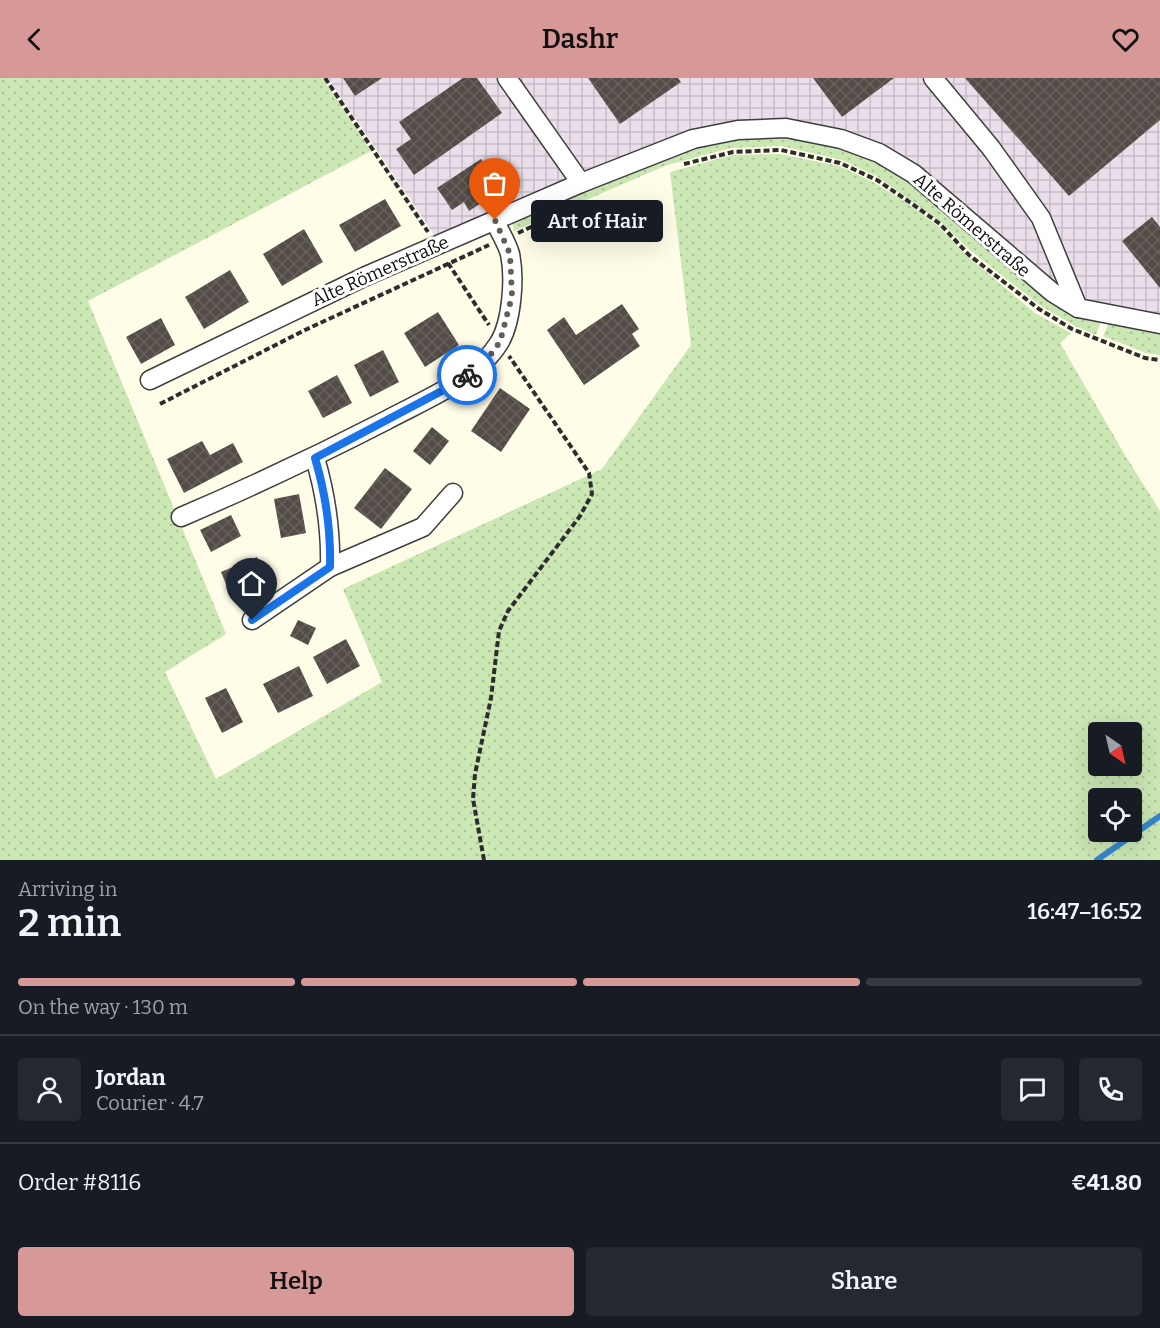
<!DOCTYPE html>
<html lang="en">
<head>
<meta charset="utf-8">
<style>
	:root { --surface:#171b24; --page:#242831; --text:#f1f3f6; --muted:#9ea1a6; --line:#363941; --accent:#d79898 }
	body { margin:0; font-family:Bitter,serif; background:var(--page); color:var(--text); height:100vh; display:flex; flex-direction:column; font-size:22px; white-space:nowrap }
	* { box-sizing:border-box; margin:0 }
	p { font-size:20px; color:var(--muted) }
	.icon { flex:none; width:33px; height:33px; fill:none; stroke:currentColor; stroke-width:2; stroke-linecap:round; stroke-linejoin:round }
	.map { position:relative; height:782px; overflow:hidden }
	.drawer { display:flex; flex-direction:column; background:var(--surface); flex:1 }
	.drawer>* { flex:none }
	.needle { width:39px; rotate:146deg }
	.tools { position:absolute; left:1088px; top:644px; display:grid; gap:12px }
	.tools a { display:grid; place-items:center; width:54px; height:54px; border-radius:6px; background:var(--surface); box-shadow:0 6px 24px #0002; font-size:30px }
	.pin { position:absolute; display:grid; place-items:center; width:51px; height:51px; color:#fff; margin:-62px -26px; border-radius:50% 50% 50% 0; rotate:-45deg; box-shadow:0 0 6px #0007 }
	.pin .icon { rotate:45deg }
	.courier { position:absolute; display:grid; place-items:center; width:60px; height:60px; margin:-30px; border:4px solid #1a73e8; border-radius:50%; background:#fff; color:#222; box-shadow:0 2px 8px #0007 }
	.bubble { position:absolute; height:42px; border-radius:6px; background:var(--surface); box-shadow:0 6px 24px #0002; font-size:20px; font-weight:600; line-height:42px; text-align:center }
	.overview em { font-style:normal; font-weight:600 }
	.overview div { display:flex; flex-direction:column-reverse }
	.overview { display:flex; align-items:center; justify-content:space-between; height:102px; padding:0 18px }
	h1 { font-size:39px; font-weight:600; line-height:45px }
	.bar { display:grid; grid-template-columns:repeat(4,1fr); gap:9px 6px; align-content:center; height:72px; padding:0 18px }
	.bar i { height:8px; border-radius:4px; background:var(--line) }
	.bar .on { background:var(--accent) }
	.bar p { grid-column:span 4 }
	.line { display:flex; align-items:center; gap:15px; padding:0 18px; border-top:2px solid var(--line) }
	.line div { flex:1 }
	.round { display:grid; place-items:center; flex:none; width:63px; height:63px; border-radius:6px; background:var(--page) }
	.cta { display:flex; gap:12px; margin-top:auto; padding:12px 18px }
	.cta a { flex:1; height:69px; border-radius:6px; background:var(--accent); color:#111; font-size:24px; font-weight:600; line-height:69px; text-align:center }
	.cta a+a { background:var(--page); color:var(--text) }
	header { display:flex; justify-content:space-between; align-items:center; height:78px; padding:0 18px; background:var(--accent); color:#111; font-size:27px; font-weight:600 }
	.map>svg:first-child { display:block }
	.industrial { fill:url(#industrial-grid) }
	.grass { fill:url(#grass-dots); fill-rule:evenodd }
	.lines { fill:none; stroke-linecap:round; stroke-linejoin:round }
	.stream { stroke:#3686cb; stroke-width:6 }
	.building { fill:url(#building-cross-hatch) }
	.street-casing { stroke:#3e3e3e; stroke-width:21 }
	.path { stroke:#2d2d2d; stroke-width:4; stroke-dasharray:6 3; stroke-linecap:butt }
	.street { stroke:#fff; stroke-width:18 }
	.done { stroke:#605f58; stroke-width:6; stroke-dasharray:0 10.8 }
	.route { stroke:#1a73e8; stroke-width:8 }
	.labels { text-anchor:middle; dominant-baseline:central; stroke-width:6; stroke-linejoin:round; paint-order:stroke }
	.street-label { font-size:18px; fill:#0b0b0b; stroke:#fff }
</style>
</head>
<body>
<header><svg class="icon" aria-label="back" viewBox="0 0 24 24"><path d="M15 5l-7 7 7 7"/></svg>Dashr<svg class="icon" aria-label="heart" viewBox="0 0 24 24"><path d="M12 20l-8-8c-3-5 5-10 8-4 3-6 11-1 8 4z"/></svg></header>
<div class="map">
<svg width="1160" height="782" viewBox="0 0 1160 782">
	<defs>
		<pattern id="industrial-grid" width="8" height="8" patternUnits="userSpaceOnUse" patternTransform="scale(1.5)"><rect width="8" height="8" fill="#e9deea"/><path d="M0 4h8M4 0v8" fill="none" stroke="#c6bdc7"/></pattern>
		<pattern id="grass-dots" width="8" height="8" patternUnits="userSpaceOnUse" patternTransform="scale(1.5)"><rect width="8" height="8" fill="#cbe7b4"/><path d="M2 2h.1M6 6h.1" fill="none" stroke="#adc599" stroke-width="1.8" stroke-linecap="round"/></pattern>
		<pattern id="building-cross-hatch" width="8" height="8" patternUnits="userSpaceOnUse" patternTransform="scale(1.5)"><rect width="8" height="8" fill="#534c47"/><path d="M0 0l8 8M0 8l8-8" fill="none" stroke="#67615d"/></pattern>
	</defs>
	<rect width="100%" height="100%" fill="#fffce8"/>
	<polygon class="industrial" points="328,0 1160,0 1160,238 1082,223 788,43 436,160"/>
	<g class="grass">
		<path d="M0,0H322L371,73L88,223L226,556L165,594L216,701L382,604L343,511L602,391L691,267L670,94L732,77L780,76L839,88L875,105L907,125L938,148L966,177L1035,235L1071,255L1060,265L1125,377L1160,433V782H0ZM1098,654H1131V687H1098ZM1098,720H1131V753H1098Z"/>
		<polygon points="786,56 838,68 875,82 908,102 1046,220 1101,244 1096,257 1075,248 1041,228 971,173 941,144 878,99 842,82 781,68 731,70 667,87 514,153 512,144 695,67 739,58"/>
		<polygon points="1109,245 1160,253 1160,277 1146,275 1103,258"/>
	</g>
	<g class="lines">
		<polyline class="stream" points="1097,782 1160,738"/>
	</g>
	<g class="building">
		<polygon points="343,0 382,0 355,18"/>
		<polygon points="463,0 477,0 502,35 414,97 396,71 411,61 399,44"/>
		<polygon points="588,0 678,0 681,4 620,46"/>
		<polygon points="813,0 894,0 842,39"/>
		<polygon points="965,0 1160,0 1160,42 1069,118"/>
		<polygon points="481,81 502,111 469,133 464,124 452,132 437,110"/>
		<polygon points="385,121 401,148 355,174 339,147"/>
		<polygon points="1152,139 1160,149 1160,210 1122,163"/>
		<polygon points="304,151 323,184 282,208 263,176"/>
		<polygon points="230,192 249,224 204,251 185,219"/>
		<polygon points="622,226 639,251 632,256 640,268 584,307 547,252 564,239 576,257"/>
		<polygon points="438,234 459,267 425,289 404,255"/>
		<polygon points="161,240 175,267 141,286 126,259"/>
		<polygon points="383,272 399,304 370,319 354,287"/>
		<polygon points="337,297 352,325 323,340 308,313"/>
		<polygon points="500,310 530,331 501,374 471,353"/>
		<polygon points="432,349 449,363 430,387 413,373"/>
		<polygon points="202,363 210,377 233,365 243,384 184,415 167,381"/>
		<polygon points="385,390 412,411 381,451 354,430"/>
		<polygon points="299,416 306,455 281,460 274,421"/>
		<polygon points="231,437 241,458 211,474 200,452"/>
		<polygon points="257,479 267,504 231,518 221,494"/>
		<polygon points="298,542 316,550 308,567 290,558"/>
		<polygon points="346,561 360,588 327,606 313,579"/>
		<polygon points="299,588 313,618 278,635 263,606"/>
		<polygon points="226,610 243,644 222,655 205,620"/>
	</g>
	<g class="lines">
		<defs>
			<g id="street">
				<polyline points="507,0 581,105"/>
				<polyline points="933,0 991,70 1041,140 1078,230"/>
				<polyline points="150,302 366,198 581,105 693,61 738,52 786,50 841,61 879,75 914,96 1052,214 1078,230 1160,246"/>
				<path d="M181,439C251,409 319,377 387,342C424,322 476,302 499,265C512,244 515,200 510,176C507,165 499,153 495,143"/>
				<polyline points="330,489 423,449 453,415"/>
				<path d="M252,542L330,489C331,452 325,414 315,380"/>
			</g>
		</defs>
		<use href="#street" class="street-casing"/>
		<g class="path">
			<polyline points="325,0 428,154"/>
			<polyline points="684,86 733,74 781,72 840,85 877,102 908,123 940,146 969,177 1039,231 1072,251 1145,280 1160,282"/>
			<polyline points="518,155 555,138"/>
			<polyline points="448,185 489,247"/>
			<polyline points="160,326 305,252 489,167"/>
			<polyline points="484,782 473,721 475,696 491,620 499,553 508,533 580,438 592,416 589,395 509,278"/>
		</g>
		<use href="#street" class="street"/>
	</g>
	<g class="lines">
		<polyline class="done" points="467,297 488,280 500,264 512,218 510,176 495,142"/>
		<path class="route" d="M252,542L330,489C331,452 325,414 315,380L455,306L467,297"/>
	</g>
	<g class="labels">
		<g class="street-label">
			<text transform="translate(972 147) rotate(41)">Alte Römerstraße</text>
			<text transform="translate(380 193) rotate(-24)">Alte Römerstraße</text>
		</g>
	</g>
</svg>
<div class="tools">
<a><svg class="needle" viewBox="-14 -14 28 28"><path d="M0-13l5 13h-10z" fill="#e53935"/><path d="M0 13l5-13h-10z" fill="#9ea1a6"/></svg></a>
<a><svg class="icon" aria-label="locate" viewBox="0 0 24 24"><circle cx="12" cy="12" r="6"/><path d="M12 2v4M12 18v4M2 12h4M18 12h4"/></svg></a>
</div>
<div class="pin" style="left:495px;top:142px;background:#ea580c"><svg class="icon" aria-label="bag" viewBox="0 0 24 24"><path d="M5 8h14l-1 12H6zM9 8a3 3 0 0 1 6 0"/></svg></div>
<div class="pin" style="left:252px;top:542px;background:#1f2937"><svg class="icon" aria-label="home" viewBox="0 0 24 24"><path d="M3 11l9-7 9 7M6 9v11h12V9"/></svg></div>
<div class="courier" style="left:467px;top:297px"><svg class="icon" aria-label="bike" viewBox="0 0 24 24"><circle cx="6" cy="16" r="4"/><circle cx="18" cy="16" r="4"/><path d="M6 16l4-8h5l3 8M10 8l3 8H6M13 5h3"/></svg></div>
<div class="bubble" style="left:531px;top:122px;width:132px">Art of Hair</div>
</div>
<section class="drawer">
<div class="overview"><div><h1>2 min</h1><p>Arriving in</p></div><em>16:47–16:52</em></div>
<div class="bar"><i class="on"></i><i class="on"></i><i class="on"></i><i></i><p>On the way · 130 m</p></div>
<div class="line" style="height:108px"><a class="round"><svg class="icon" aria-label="person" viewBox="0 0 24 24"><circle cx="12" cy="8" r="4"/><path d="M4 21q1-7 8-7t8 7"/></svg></a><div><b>Jordan</b><p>Courier · 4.7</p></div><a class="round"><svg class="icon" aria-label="chat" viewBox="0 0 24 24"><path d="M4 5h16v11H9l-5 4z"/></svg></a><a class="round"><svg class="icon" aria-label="phone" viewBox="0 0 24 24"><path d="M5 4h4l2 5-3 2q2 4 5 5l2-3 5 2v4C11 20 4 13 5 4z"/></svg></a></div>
<div class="line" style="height:78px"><div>Order #8116</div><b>€41.80</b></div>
<div class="cta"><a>Help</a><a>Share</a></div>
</section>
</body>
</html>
